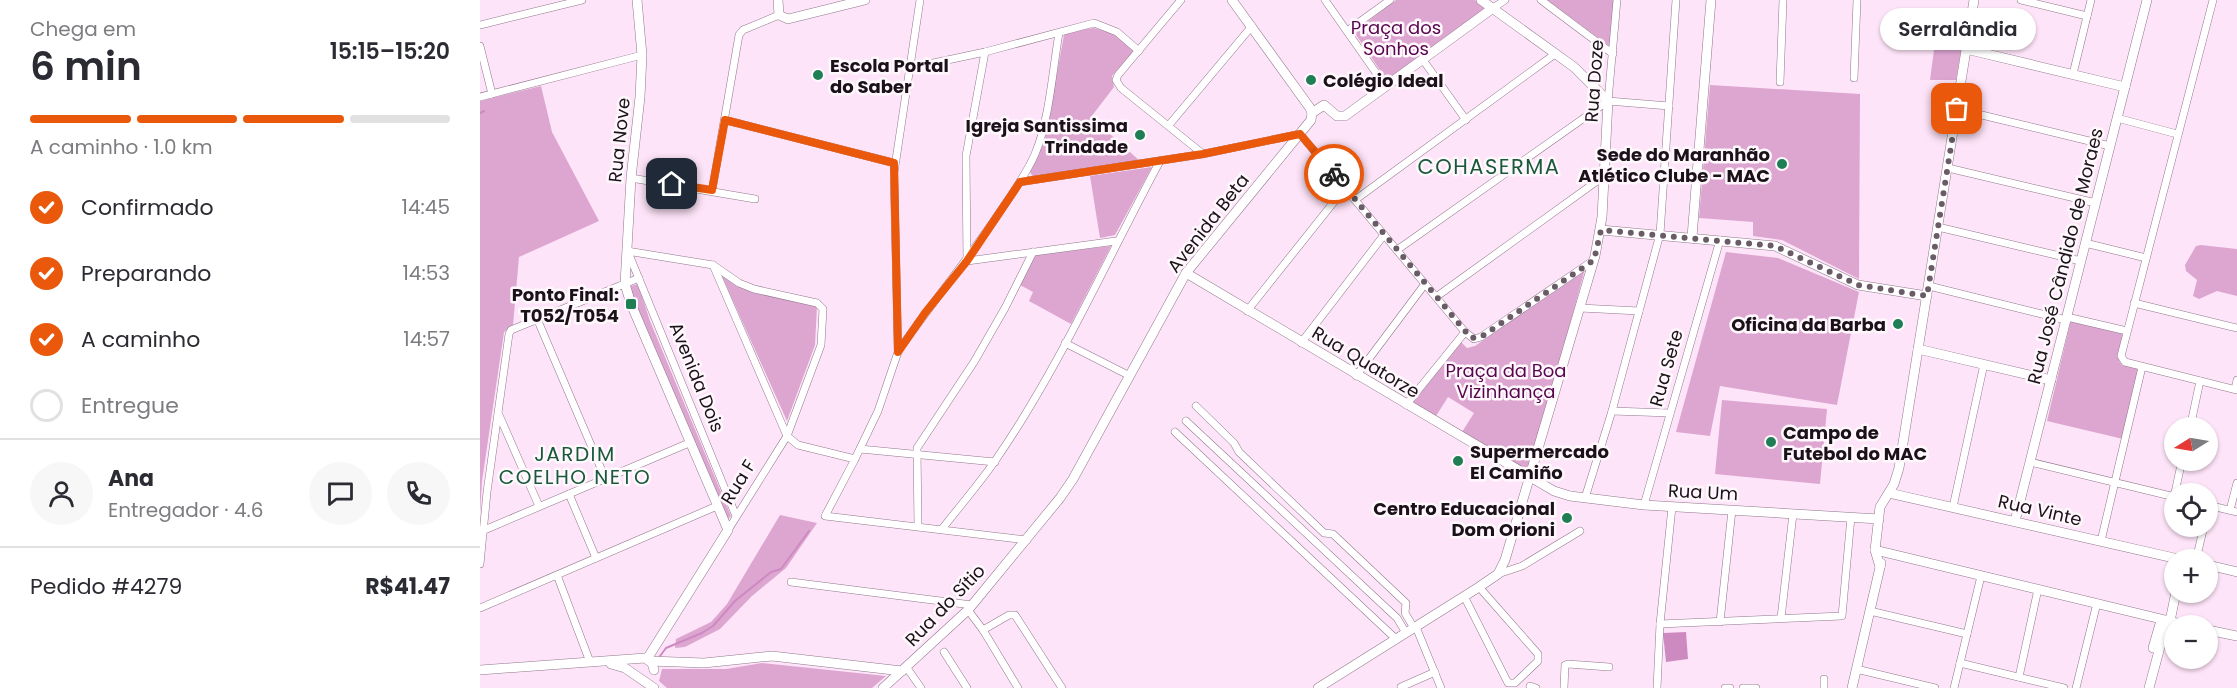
<!DOCTYPE html>
<html lang="pt">
<head>
<meta charset="utf-8">
<style>
	:root { --surface:#fff; --page:#f7f7f7; --text:#2b2b33; --muted:#7c7c81; --line:#e1e1e2; --accent:#ea580c }
	body { margin:0; font-family:Poppins,sans-serif; background:var(--page); color:var(--text); height:100vh; display:flex; flex-direction:column; font-size:22px; white-space:nowrap }
	* { box-sizing:border-box; margin:0 }
	p { font-size:20px; color:var(--muted) }
	.icon { flex:none; width:33px; height:33px; fill:none; stroke:currentColor; stroke-width:2; stroke-linecap:round; stroke-linejoin:round }
	.map { position:relative; flex:1; overflow:hidden }
	.panel { display:flex; flex-direction:column; background:var(--surface); width:480px }
	.panel>* { flex:none }
	.needle { width:39px; rotate:259deg }
	.fabs { position:absolute; left:1684px; top:417px; display:grid; gap:12px }
	.fabs a { display:grid; place-items:center; width:54px; height:54px; border-radius:50%; background:var(--surface); box-shadow:0 2px 4px #0004; font-size:30px }
	.pin { position:absolute; display:grid; place-items:center; width:51px; height:51px; color:#fff; margin:-26px; border-radius:12px; box-shadow:0 3px 9px #0006 }
	.courier { position:absolute; display:grid; place-items:center; width:60px; height:60px; margin:-30px; border:4px solid #ea580c; border-radius:50%; background:#fff; color:#222; box-shadow:0 2px 8px #0007 }
	.bubble { position:absolute; height:42px; border-radius:21px; background:var(--surface); box-shadow:0 2px 4px #0004; font-size:20px; font-weight:600; line-height:42px; text-align:center }
	.head em { font-style:normal; font-weight:600 }
	.head div { display:flex; flex-direction:column-reverse }
	.head { display:flex; align-items:center; justify-content:space-between; height:102px; padding:0 30px }
	h1 { font-size:39px; font-weight:600; line-height:45px }
	.bar { display:grid; grid-template-columns:repeat(4,1fr); gap:9px 6px; align-content:center; height:72px; padding:0 30px }
	.bar i { height:8px; border-radius:4px; background:var(--line) }
	.bar .active { background:var(--accent) }
	.bar p { grid-column:span 4 }
	.line { display:flex; align-items:center; gap:15px; padding:0 30px; border-top:2px solid var(--line) }
	.line div { flex:1 }
	.round { display:grid; place-items:center; flex:none; width:63px; height:63px; border-radius:32px; background:var(--page) }
	ol { padding:0 30px; list-style:none }
	li { display:flex; align-items:center; gap:18px; height:66px }
	li p { margin-inline-start:auto }
	li .icon { padding:6px; border-radius:50%; background:var(--accent); color:#fff; stroke-width:4 }
	li:last-child { color:var(--muted) }
	li i { width:33px; height:33px; border:3px solid var(--line); border-radius:50% }
	main { display:flex; flex:1; min-height:0 }
	.map>svg:first-child { display:block }
	.green { fill:#dda6d1 }
	.water { fill:#cd8ac0 }
	.lines { fill:none; stroke-linecap:round; stroke-linejoin:round }
	.stream { stroke:#cd8ac0; stroke-width:2 }
	.street-casing { stroke:#8f788a; stroke-width:8 }
	.secondary-casing { stroke:#8f788a; stroke-width:10 }
	.street { stroke:#fff; stroke-width:7 }
	.secondary { stroke:#fff; stroke-width:9 }
	.done { stroke:#6a5c67; stroke-width:6; stroke-dasharray:0 10.8 }
	.route { stroke:#ea580c; stroke-width:8 }
	.poi-dot { fill:#207e55; stroke:#fef8fc; stroke-width:2 }
	.labels { text-anchor:middle; dominant-baseline:central; stroke-width:5; stroke-linejoin:round; paint-order:stroke }
	.park-label { font-size:18px; fill:#58054e; stroke:#fef8fc }
	.poi-label { font-size:18px; font-weight:bold; fill:#1b1219; stroke:#fef8fc; text-anchor:end }
	.street-label { font-size:18px; fill:#1b1219; stroke:#fef8fc }
	.neighbourhood-label { font-size:20px; letter-spacing:1.5px; fill:#19583b; stroke:#fef8fc }
	.quarter-label { font-size:21px; letter-spacing:1.5px; fill:#19583b; stroke:#fef8fc }
</style>
</head>
<body>
<main>
<section class="panel">
<div class="head"><div><h1>6 min</h1><p>Chega em</p></div><em>15:15–15:20</em></div>
<div class="bar"><i class="active"></i><i class="active"></i><i class="active"></i><i></i><p>A caminho · 1.0 km</p></div>
<ol>
<li><svg class="icon" aria-label="check" viewBox="0 0 24 24"><path d="M5 12l5 5 9-10"/></svg>Confirmado<p>14:45</p></li>
<li><svg class="icon" aria-label="check" viewBox="0 0 24 24"><path d="M5 12l5 5 9-10"/></svg>Preparando<p>14:53</p></li>
<li><svg class="icon" aria-label="check" viewBox="0 0 24 24"><path d="M5 12l5 5 9-10"/></svg>A caminho<p>14:57</p></li>
<li><i></i>Entregue</li>
</ol>
<div class="line" style="height:108px"><a class="round"><svg class="icon" aria-label="person" viewBox="0 0 24 24"><circle cx="12" cy="8" r="4"/><path d="M4 21q1-7 8-7t8 7"/></svg></a><div><b>Ana</b><p>Entregador · 4.6</p></div><a class="round"><svg class="icon" aria-label="chat" viewBox="0 0 24 24"><path d="M4 5h16v11H9l-5 4z"/></svg></a><a class="round"><svg class="icon" aria-label="phone" viewBox="0 0 24 24"><path d="M5 4h4l2 5-3 2q2 4 5 5l2-3 5 2v4C11 20 4 13 5 4z"/></svg></a></div>
<div class="line" style="height:78px"><div>Pedido #4279</div><b>R$41.47</b></div>
</section>
<div class="map">
<svg width="1757" height="688" viewBox="0 0 1757 688">
	<rect width="100%" height="100%" fill="#fee4f8"/>
	<g class="green">
		<polygon points="916,0 995,0 1006,8 908,82 874,32"/>
		<polygon points="1067,0 1134,0 1131,47"/>
		<polygon points="1448,15 1486,20 1476,80 1450,80 1454,50 1450,49 1452,33 1446,31"/>
		<polygon points="614,28 634,34 654,51 632,76 634,87 611,117 661,162 553,177 550,172 565,138 584,35 604,29"/>
		<polygon points="1230,85 1380,94 1379,279 1302,240 1273,236 1273,222 1219,218"/>
		<polygon points="61,86 72,132 119,221 39,257 33,325 24,332 2,481 0,514 0,101"/>
		<polygon points="672,167 635,235 620,238 610,176"/>
		<polygon points="1721,245 1757,249 1757,296 1737,291 1719,299 1713,296 1717,280 1706,271 1705,265 1716,246"/>
		<polygon points="631,246 591,324 549,301 553,292 540,285 555,255"/>
		<polygon points="1246,252 1298,258 1379,292 1357,405 1240,386 1230,436 1196,432"/>
		<polygon points="1105,269 1049,473 982,432 994,413 968,397 956,416 933,403 981,342 987,348 995,346"/>
		<polygon points="241,274 257,285 337,306 335,345 307,421"/>
		<polygon points="158,284 170,321 251,516 247,520 153,304 151,286"/>
		<polygon points="1591,320 1643,333 1639,361 1642,365 1659,369 1643,439 1567,421"/>
		<polygon points="1242,400 1347,409 1340,484 1235,474"/>
		<polygon points="300,515 337,523 306,568 272,596 240,629 205,647 195,648 196,639 231,622 247,604"/>
		<polygon points="282,663 406,676 392,688 187,688 179,681 182,669 246,669"/>
	</g>
	<polygon class="water" points="1206,632 1208,659 1186,662 1183,633"/>
	<g class="lines">
		<g class="stream">
			<polyline points="0,113 4,111"/>
			<polyline points="180,656 186,648 222,633 233,626 255,601 291,572 301,569 329,531"/>
		</g>
		<defs>
			<g id="street">
				<polyline points="440,0 414,173 418,352 398,411 375,459 345,516 547,540"/>
				<polyline points="701,0 638,75 636,80 641,88 723,154"/>
				<polyline points="845,0 906,87"/>
				<polyline points="1061,0 1133,54"/>
				<polyline points="1541,0 1607,16"/>
				<polyline points="1733,0 1641,356 1645,362 1757,390"/>
				<polyline points="1013,8 1025,0"/>
				<polyline points="0,25 102,0"/>
				<polyline points="867,31 910,0"/>
				<polyline points="0,46 12,94"/>
				<polyline points="505,52 486,156 487,261 636,241"/>
				<polyline points="943,60 986,120"/>
				<polyline points="430,68 505,52 614,23 637,32 659,51"/>
				<polyline points="1593,74 1611,0"/>
				<polyline points="1374,78 1377,0"/>
				<polyline points="1300,82 1303,0"/>
				<polyline points="0,97 162,55"/>
				<polyline points="1128,101 1137,0"/>
				<polyline points="1477,109 1630,146"/>
				<polyline points="1637,118 1697,134"/>
				<polyline points="245,120 414,163"/>
				<polyline points="689,125 772,26"/>
				<polyline points="1468,168 1616,203"/>
				<polyline points="151,178 275,199"/>
				<polyline points="540,182 723,154 820,134 985,332 994,339 1001,337 1114,260"/>
				<polyline points="232,191 259,35 263,30 299,15"/>
				<polyline points="875,200 1075,54"/>
				<polyline points="1458,227 1601,261"/>
				<polyline points="1605,243 1666,258"/>
				<polyline points="917,250 1128,101 1189,106"/>
				<polyline points="147,251 233,265 259,283 274,289 337,303 343,309 341,345 307,436 248,530"/>
				<polyline points="148,252 256,516"/>
				<polyline points="233,265 307,436 318,445 375,459"/>
				<polyline points="1449,286 1586,320"/>
				<polyline points="956,297 1124,176"/>
				<polyline points="1654,303 1757,328"/>
				<polyline points="1100,308 1159,311"/>
				<polyline points="767,311 865,188"/>
				<polyline points="1587,317 1647,331"/>
				<polyline points="58,321 125,478"/>
				<polyline points="585,343 650,376"/>
				<polyline points="821,343 904,235"/>
				<path d="M419,350C451,304 488,260 519,213C532,194 546,175 555,154C569,122 573,68 579,33"/>
				<polyline points="876,376 945,284"/>
				<polyline points="1755,389 1757,380"/>
				<polyline points="926,405 985,332"/>
				<polyline points="716,406 754,443 759,452 844,533 853,534 926,603 925,613 934,628"/>
				<polyline points="1132,411 1190,413"/>
				<polyline points="19,415 59,506"/>
				<polyline points="706,421 917,618 926,633"/>
				<polyline points="1710,428 1720,381"/>
				<polyline points="695,432 916,639"/>
				<polyline points="380,449 515,462"/>
				<polyline points="1550,462 1695,497"/>
				<polyline points="89,494 116,558"/>
				<polyline points="1694,497 1702,460"/>
				<polyline points="1105,498 1132,411 1180,234 1196,0"/>
				<polyline points="1164,505 1240,240"/>
				<polyline points="1728,505 1757,512"/>
				<polyline points="1473,507 1504,364"/>
				<polyline points="1750,510 1757,483"/>
				<polyline points="438,526 437,448 494,362 525,308 553,252"/>
				<path d="M462,529C480,506 499,484 515,461C580,367 626,261 680,161"/>
				<polyline points="2,531 209,443"/>
				<polyline points="1621,541 1662,367"/>
				<polyline points="1716,560 1724,526"/>
				<polyline points="0,564 7,492 29,334 31,330 159,278"/>
				<polyline points="1018,574 1042,566 1100,531"/>
				<polyline points="77,575 110,662"/>
				<polyline points="311,582 492,605"/>
				<polyline points="984,596 1028,683 1035,683 1058,661 1058,654 999,587"/>
				<polyline points="0,608 237,506"/>
				<polyline points="488,610 503,630 538,688"/>
				<polyline points="1390,611 1487,634"/>
				<polyline points="1301,618 1313,514"/>
				<polyline points="1240,622 1252,510"/>
				<polyline points="1180,624 1362,616 1371,517"/>
				<polyline points="936,627 961,688"/>
				<polyline points="503,630 529,615 535,615 582,688"/>
				<polyline points="464,652 487,688"/>
				<polyline points="1480,663 1584,688"/>
				<polyline points="427,668 441,688"/>
				<polyline points="1376,669 1455,688"/>
				<polyline points="1539,677 1558,589"/>
				<polyline points="1344,679 1344,688"/>
				<polyline points="1050,686 1056,688"/>
				<polyline points="921,687 955,672"/>
				<polyline points="1084,688 1085,665 1088,664 1129,667"/>
				<polyline points="1177,688 1180,624 1192,507"/>
				<polyline points="1245,688 1250,688"/>
				<polyline points="1263,688 1276,688"/>
				<polyline points="1474,688 1501,576"/>
				<polyline points="1596,688 1617,603"/>
			</g>
			<g id="secondary">
				<polyline points="157,0 162,55 160,97 151,178 145,284 151,304 248,530 167,659"/>
				<polyline points="298,0 299,15 308,19 385,0"/>
				<polyline points="1486,49 1645,87"/>
				<polyline points="832,113 844,105 857,116 865,116 1013,8"/>
				<polyline points="1121,230 1295,246 1378,285 1447,296"/>
				<polyline points="1212,237 1231,0"/>
				<polyline points="706,273 1074,491 1090,496 1164,505 1399,519"/>
				<polyline points="1438,349 1571,380"/>
				<polyline points="1409,493 1703,560"/>
				<polyline points="1535,521 1667,0"/>
				<polyline points="1395,550 1710,626"/>
				<polyline points="1728,565 1757,572"/>
				<polyline points="1400,567 1395,550 1400,507 1414,484 1419,468 1494,0"/>
				<polyline points="1728,630 1757,636"/>
				<polyline points="1673,648 1680,624 1687,620"/>
				<polyline points="170,661 224,663 292,656 422,671"/>
				<polyline points="131,664 145,668 174,688"/>
				<polyline points="0,670 165,658 172,663 174,670"/>
				<polyline points="403,688 488,610 580,498 593,479 706,273 831,120 832,113 830,108 752,0"/>
				<polyline points="838,688 999,587 1018,574 1025,560 1115,256 1122,217 1128,101 1094,67 1001,0"/>
				<polyline points="1372,688 1401,563"/>
				<polyline points="1669,688 1684,632 1690,621 1696,592"/>
			</g>
		</defs>
		<use href="#street" class="street-casing"/>
		<use href="#secondary" class="secondary-casing"/>
		<use href="#street" class="street"/>
		<use href="#secondary" class="secondary"/>
	</g>
	<g class="lines">
		<polyline class="done" points="854,174 991,338 1001,337 1114,260 1121,230 1295,246 1378,285 1447,296 1477,109"/>
		<polyline class="route" points="192,184 232,190 245,120 414,163 418,352 445,313 487,261 540,182 723,154 820,134 854,174"/>
	</g>
	<g class="poi-dot">
		<circle cx="338" cy="75" r="6"/>
		<circle cx="831" cy="80" r="6"/>
		<circle cx="660" cy="135" r="6"/>
		<circle cx="1302" cy="164" r="6"/>
		<rect x="145" y="298" width="12" height="12" rx="3"/>
		<circle cx="1418" cy="324" r="6"/>
		<circle cx="1291" cy="442" r="6"/>
		<circle cx="978" cy="461" r="6"/>
		<circle cx="1087" cy="518" r="6"/>
	</g>
	<g class="labels">
		<g class="park-label">
			<text x="916" y="27">Praça dos<tspan x="916" dy="21">Sonhos</tspan></text>
			<text x="1026" y="370">Praça da Boa<tspan x="1026" dy="21">Vizinhança</tspan></text>
		</g>
		<g class="poi-label">
			<text x="350" y="65" text-anchor="start">Escola Portal<tspan x="350" dy="21">do Saber</tspan></text>
			<text x="843" y="80" text-anchor="start">Colégio Ideal</text>
			<text x="648" y="125">Igreja Santissima<tspan x="648" dy="21">Trindade</tspan></text>
			<text x="1290" y="154">Sede do Maranhão<tspan x="1290" dy="21">Atlético Clube - MAC</tspan></text>
			<text x="139" y="294">Ponto Final:<tspan x="139" dy="21">T052/T054</tspan></text>
			<text x="1406" y="324">Oficina da Barba</text>
			<text x="1303" y="432" text-anchor="start">Campo de<tspan x="1303" dy="21">Futebol do MAC</tspan></text>
			<text x="990" y="451" text-anchor="start">Supermercado<tspan x="990" dy="21">El Camiño</tspan></text>
			<text x="1075" y="508">Centro Educacional<tspan x="1075" dy="21">Dom Orioni</tspan></text>
		</g>
		<g class="street-label">
			<text transform="translate(1114 81) rotate(-86)">Rua Doze</text>
			<text transform="translate(139 140) rotate(-84)">Rua Nove</text>
			<text transform="translate(728 223) rotate(-52)">Avenida Beta</text>
			<text transform="translate(1585 256) rotate(-76)">Rua José Cândido de Moraes</text>
			<text transform="translate(886 362) rotate(31)">Rua Quatorze</text>
			<text transform="translate(1186 368) rotate(-74)">Rua Sete</text>
			<text transform="translate(217 377) rotate(68)">Avenida Dois</text>
			<text transform="translate(258 482) rotate(-58)">Rua F</text>
			<text transform="translate(1223 492) rotate(3)">Rua Um</text>
			<text transform="translate(1560 510) rotate(13)">Rua Vinte</text>
			<text transform="translate(465 605) rotate(-46)">Rua do Sítio</text>
		</g>
		<g class="neighbourhood-label">
			<text x="95" y="454">JARDIM<tspan x="95" dy="23">COELHO NETO</tspan></text>
		</g>
		<g class="quarter-label">
			<text x="1009" y="166">COHASERMA</text>
		</g>
	</g>
</svg>
<div class="fabs">
<a><svg class="needle" viewBox="-14 -14 28 28"><path d="M0-13l5 13h-10z" fill="#e53935"/><path d="M0 13l5-13h-10z" fill="#7c7c81"/></svg></a>
<a><svg class="icon" aria-label="locate" viewBox="0 0 24 24"><circle cx="12" cy="12" r="6"/><path d="M12 2v4M12 18v4M2 12h4M18 12h4"/></svg></a>
<a>+</a>
<a>−</a>
</div>
<div class="pin" style="left:1477px;top:109px;background:#ea580c"><svg class="icon" aria-label="bag" viewBox="0 0 24 24"><path d="M5 8h14l-1 12H6zM9 8a3 3 0 0 1 6 0"/></svg></div>
<div class="pin" style="left:192px;top:184px;background:#1f2937"><svg class="icon" aria-label="home" viewBox="0 0 24 24"><path d="M3 11l9-7 9 7M6 9v11h12V9"/></svg></div>
<div class="courier" style="left:854px;top:174px"><svg class="icon" aria-label="bike" viewBox="0 0 24 24"><circle cx="6" cy="16" r="4"/><circle cx="18" cy="16" r="4"/><path d="M6 16l4-8h5l3 8M10 8l3 8H6M13 5h3"/></svg></div>
<div class="bubble" style="left:1400px;top:8px;width:156px">Serralândia</div>
</div>
</main>
</body>
</html>
